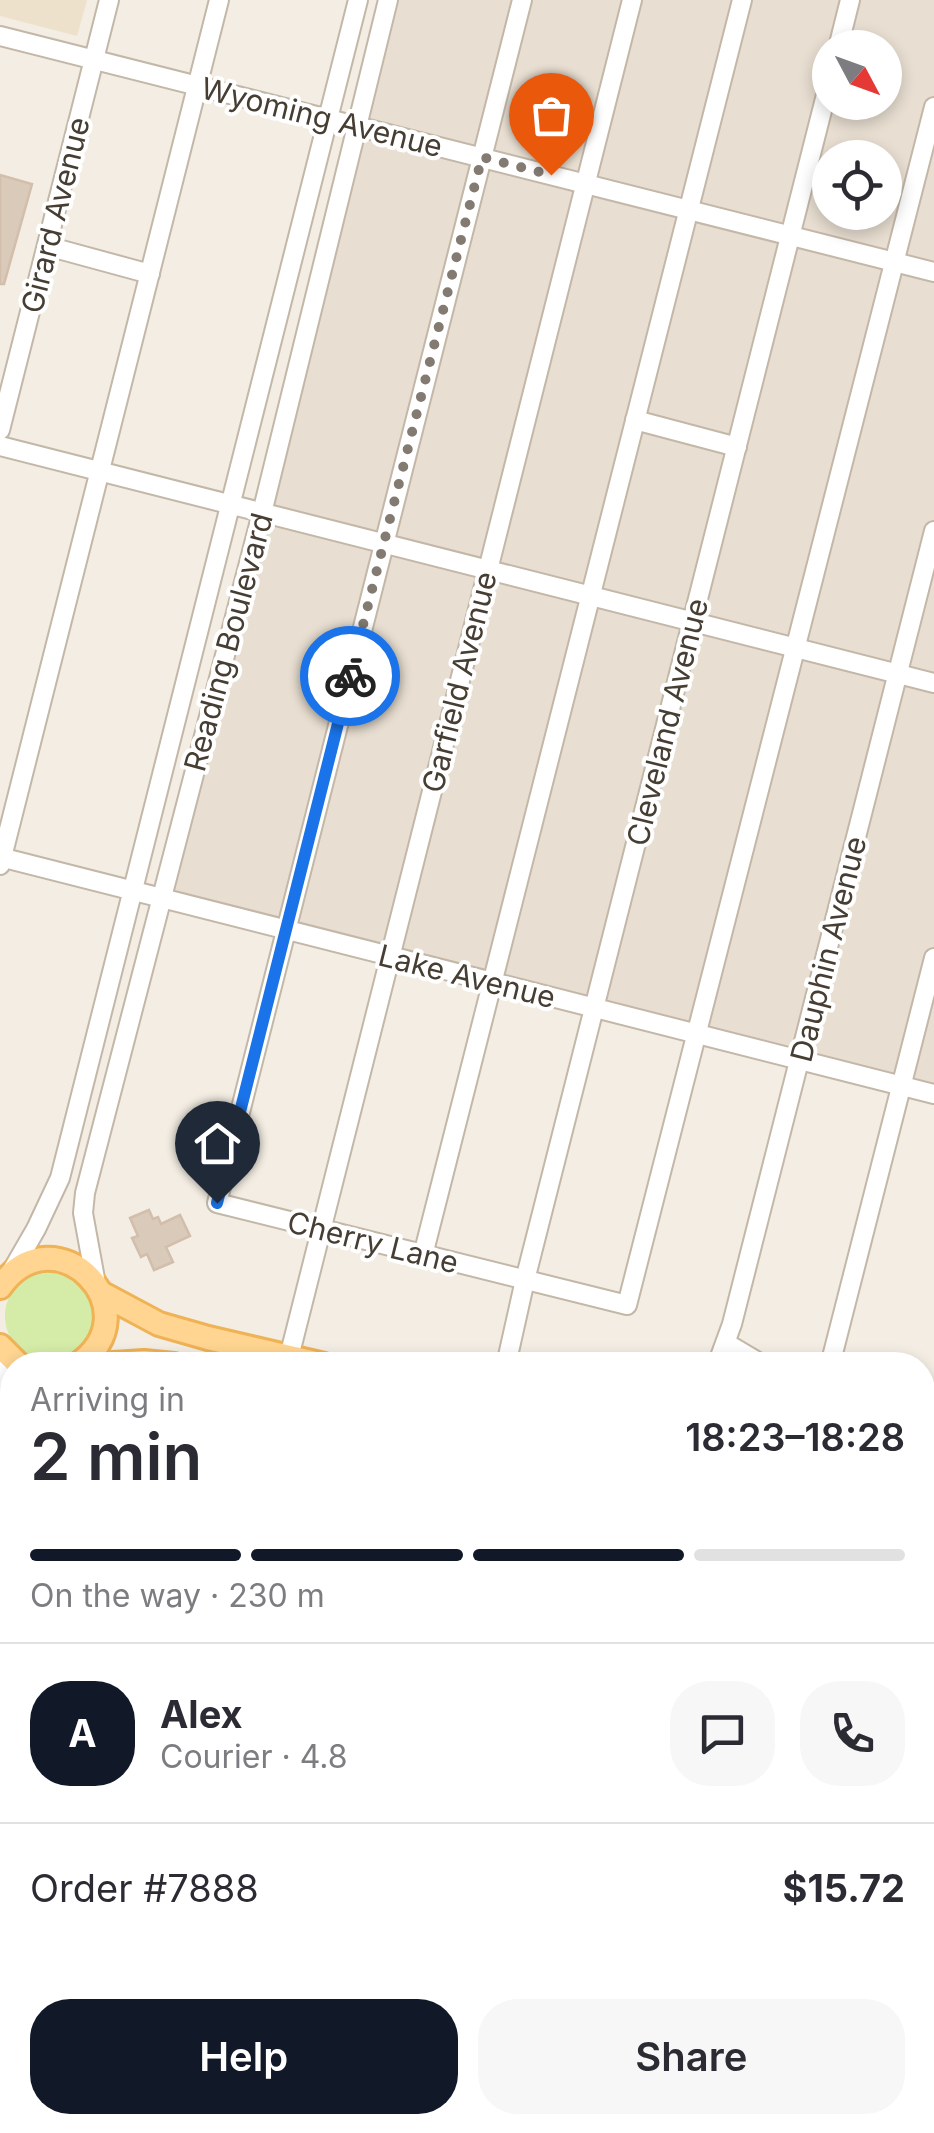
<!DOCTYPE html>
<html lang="en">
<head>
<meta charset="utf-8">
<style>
	:root { --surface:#fff; --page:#f7f7f7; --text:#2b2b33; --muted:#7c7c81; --line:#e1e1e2; --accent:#111827 }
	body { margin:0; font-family:Inter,sans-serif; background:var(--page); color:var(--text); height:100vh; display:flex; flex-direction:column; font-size:38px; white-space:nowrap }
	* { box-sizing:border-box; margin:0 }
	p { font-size:32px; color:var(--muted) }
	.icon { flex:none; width:55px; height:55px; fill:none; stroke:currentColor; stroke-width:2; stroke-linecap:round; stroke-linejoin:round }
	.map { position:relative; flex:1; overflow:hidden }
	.sheet { position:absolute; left:0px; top:1352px; width:935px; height:782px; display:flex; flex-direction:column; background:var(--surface); border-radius:40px 40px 0 0; box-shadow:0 5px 15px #0003 }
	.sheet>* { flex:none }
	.needle { width:65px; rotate:131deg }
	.controls { position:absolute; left:812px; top:30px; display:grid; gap:20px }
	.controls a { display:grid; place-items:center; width:90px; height:90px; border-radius:50%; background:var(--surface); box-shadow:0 5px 15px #0003; font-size:50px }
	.pin { position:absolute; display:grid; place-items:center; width:85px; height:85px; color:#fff; margin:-102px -42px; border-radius:50% 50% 50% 0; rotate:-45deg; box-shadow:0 0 10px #0007 }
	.pin .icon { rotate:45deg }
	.courier { position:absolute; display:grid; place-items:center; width:100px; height:100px; margin:-50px; border:8px solid #1a73e8; border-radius:50%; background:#fff; color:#222; box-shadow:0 2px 12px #0007 }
	.head em { font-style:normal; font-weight:600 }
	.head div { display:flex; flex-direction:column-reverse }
	.head { display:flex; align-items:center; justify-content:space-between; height:170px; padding:0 30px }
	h1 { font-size:65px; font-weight:600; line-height:75px }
	.bar { display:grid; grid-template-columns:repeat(4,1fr); gap:15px 10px; align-content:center; height:120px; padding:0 30px }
	.bar i { height:12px; border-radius:8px; background:var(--line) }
	.bar .on { background:var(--accent) }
	.bar p { grid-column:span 4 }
	.line { display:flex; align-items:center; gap:25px; padding:0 30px; border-top:2px solid var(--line) }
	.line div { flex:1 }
	.round { display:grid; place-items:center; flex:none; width:105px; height:105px; border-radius:40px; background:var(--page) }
	.button { display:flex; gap:20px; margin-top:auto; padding:20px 30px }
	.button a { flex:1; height:115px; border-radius:40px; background:var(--accent); color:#fff; font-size:40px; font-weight:600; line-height:115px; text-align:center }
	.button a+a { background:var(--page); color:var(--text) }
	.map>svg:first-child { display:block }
	.residential { fill:#e8ded1; fill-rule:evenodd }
	.education { fill:#eee1cb }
	.grass { fill:#d4eca7 }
	.park { fill:url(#park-tufts) }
	.building { fill:#d9caba; stroke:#d2beaa; stroke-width:2.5 }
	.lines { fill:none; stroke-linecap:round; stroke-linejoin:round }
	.minor-casing { stroke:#c3b7a8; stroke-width:22 }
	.major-casing { stroke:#efb255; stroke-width:28 }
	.path { stroke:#c3ae95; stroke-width:2.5; stroke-dasharray:5 5; stroke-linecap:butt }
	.minor { stroke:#fff; stroke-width:18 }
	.major { stroke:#ffd591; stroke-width:22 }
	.done { stroke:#837b71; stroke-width:10; stroke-dasharray:0 18 }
	.route { stroke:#1a73e8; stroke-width:12 }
	.labels { text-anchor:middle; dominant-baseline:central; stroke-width:8; stroke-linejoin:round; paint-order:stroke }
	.street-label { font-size:30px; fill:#463d33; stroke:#fff }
</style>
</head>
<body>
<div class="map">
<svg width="934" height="2133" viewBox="0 0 934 2133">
	<defs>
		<pattern id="park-tufts" width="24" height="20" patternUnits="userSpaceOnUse" patternTransform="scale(2.5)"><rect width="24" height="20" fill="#d4eca7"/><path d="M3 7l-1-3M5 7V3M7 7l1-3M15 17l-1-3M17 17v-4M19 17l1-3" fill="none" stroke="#b7cb90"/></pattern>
	</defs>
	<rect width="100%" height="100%" fill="#f3ede3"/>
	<path class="residential" d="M385,0H934V1085L156,887ZM830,48H885V102H830ZM830,158H885V212H830Z"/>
	<polygon class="education" points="0,0 87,0 77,36 0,16"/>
	<circle class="grass" cx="50" cy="1316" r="45"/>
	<polygon class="park" points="111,2122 425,2122 425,2123 422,2133 106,2133"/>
	<g class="building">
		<polygon points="0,175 32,184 4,284 0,284"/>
		<polygon points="149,1210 153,1219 158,1217 161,1224 180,1215 190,1236 166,1247 173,1262 154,1270 147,1254 141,1257 132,1238 138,1236 130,1218"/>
	</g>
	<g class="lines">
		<defs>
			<g id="minor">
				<polyline points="522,0 217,1203 627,1305 934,107"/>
				<polyline points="0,36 934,272"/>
				<polyline points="838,48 850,0"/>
				<polyline points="47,246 150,274"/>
				<polyline points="635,420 737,447"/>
				<polyline points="0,430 109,0"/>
				<polyline points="0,446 934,683"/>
				<polyline points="0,857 934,1094"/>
				<polyline points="0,865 219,0"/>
				<polyline points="423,1255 742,0"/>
				<polyline points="10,1274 36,1229 60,1178 358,0"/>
				<polyline points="96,1284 83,1213 85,1193 262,513 388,0"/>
				<polyline points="726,1343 763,1365"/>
				<polyline points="287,1365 632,0"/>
				<polyline points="506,1365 525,1280 830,79"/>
				<polyline points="717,1365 732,1324 934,531"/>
				<polyline points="830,1365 934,958"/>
				<polyline points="0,1409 7,1377 7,1355"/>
				<polyline points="922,1440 934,1394"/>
				<polyline points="0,1523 12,1472"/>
				<polyline points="922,1527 934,1530"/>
				<polyline points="922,1554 934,1572"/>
				<polyline points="0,1711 12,1714"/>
				<polyline points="922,2117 934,2120"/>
				<polyline points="85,2133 89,2122"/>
				<polyline points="439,2133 441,2122"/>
				<polyline points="600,2133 603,2122"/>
				<polyline points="744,2133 746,2122"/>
				<polyline points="859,2133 862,2122"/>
			</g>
			<g id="major">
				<path d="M0,1287C56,1209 155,1312 77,1365"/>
				<polyline points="101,1293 159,1324 208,1338 324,1365"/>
				<polyline points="0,1346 19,1365"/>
				<polyline points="98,1365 144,1362 174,1365"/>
				<polyline points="922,1817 934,1837"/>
				<polyline points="922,1877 934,1894"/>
			</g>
		</defs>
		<use href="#minor" class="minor-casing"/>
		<use href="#major" class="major-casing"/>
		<g class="path">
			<polyline points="922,1979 934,1971"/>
			<polyline points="933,2061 934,2061"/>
			<polyline points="135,2133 138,2122"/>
			<polyline points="177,2133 180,2122"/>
			<polyline points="222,2133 224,2122"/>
		</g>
		<use href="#minor" class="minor"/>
		<use href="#major" class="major"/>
	</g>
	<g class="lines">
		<polyline class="done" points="350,676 482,157 551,175"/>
		<polyline class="route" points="217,1203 350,676"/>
	</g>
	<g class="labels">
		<g class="street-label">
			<text transform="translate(322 117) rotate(14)">Wyoming Avenue</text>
			<text transform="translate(55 215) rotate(-76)">Girard Avenue</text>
			<text transform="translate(228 642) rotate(-75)">Reading Boulevard</text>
			<text transform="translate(459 682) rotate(-76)">Garfield Avenue</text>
			<text transform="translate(667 722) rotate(-76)">Cleveland Avenue</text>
			<text transform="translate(828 949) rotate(-76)">Dauphin Avenue</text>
			<text transform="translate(467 976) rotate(14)">Lake Avenue</text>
			<text transform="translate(373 1242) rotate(14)">Cherry Lane</text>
		</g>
	</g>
</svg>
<div class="controls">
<a><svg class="needle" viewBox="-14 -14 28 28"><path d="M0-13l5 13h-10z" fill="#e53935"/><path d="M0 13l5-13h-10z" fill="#7c7c81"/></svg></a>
<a><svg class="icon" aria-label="locate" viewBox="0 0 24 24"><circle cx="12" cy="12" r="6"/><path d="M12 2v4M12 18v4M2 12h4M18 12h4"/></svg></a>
</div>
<div class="pin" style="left:551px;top:175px;background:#ea580c"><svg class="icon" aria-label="bag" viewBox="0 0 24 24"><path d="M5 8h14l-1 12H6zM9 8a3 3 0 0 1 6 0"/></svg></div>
<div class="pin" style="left:217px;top:1203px;background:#1f2937"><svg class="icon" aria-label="home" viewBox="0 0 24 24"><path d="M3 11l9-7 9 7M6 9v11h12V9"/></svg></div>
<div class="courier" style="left:350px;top:676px"><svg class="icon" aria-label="bike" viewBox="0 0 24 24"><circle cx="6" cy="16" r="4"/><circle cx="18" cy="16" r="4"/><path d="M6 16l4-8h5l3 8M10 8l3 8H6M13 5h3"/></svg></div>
<section class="sheet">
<div class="head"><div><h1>2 min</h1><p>Arriving in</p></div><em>18:23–18:28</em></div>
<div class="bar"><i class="on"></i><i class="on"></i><i class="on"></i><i></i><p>On the way · 230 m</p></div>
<div class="line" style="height:180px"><b class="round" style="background:var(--accent);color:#fff">A</b><div><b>Alex</b><p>Courier · 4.8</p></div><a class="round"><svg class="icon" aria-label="chat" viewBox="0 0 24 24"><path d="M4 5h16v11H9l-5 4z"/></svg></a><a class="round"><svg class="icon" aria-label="phone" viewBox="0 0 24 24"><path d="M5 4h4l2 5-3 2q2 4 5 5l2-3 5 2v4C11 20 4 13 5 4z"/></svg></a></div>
<div class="line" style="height:130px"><div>Order #7888</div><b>$15.72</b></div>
<div class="button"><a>Help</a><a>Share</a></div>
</section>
</div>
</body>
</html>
